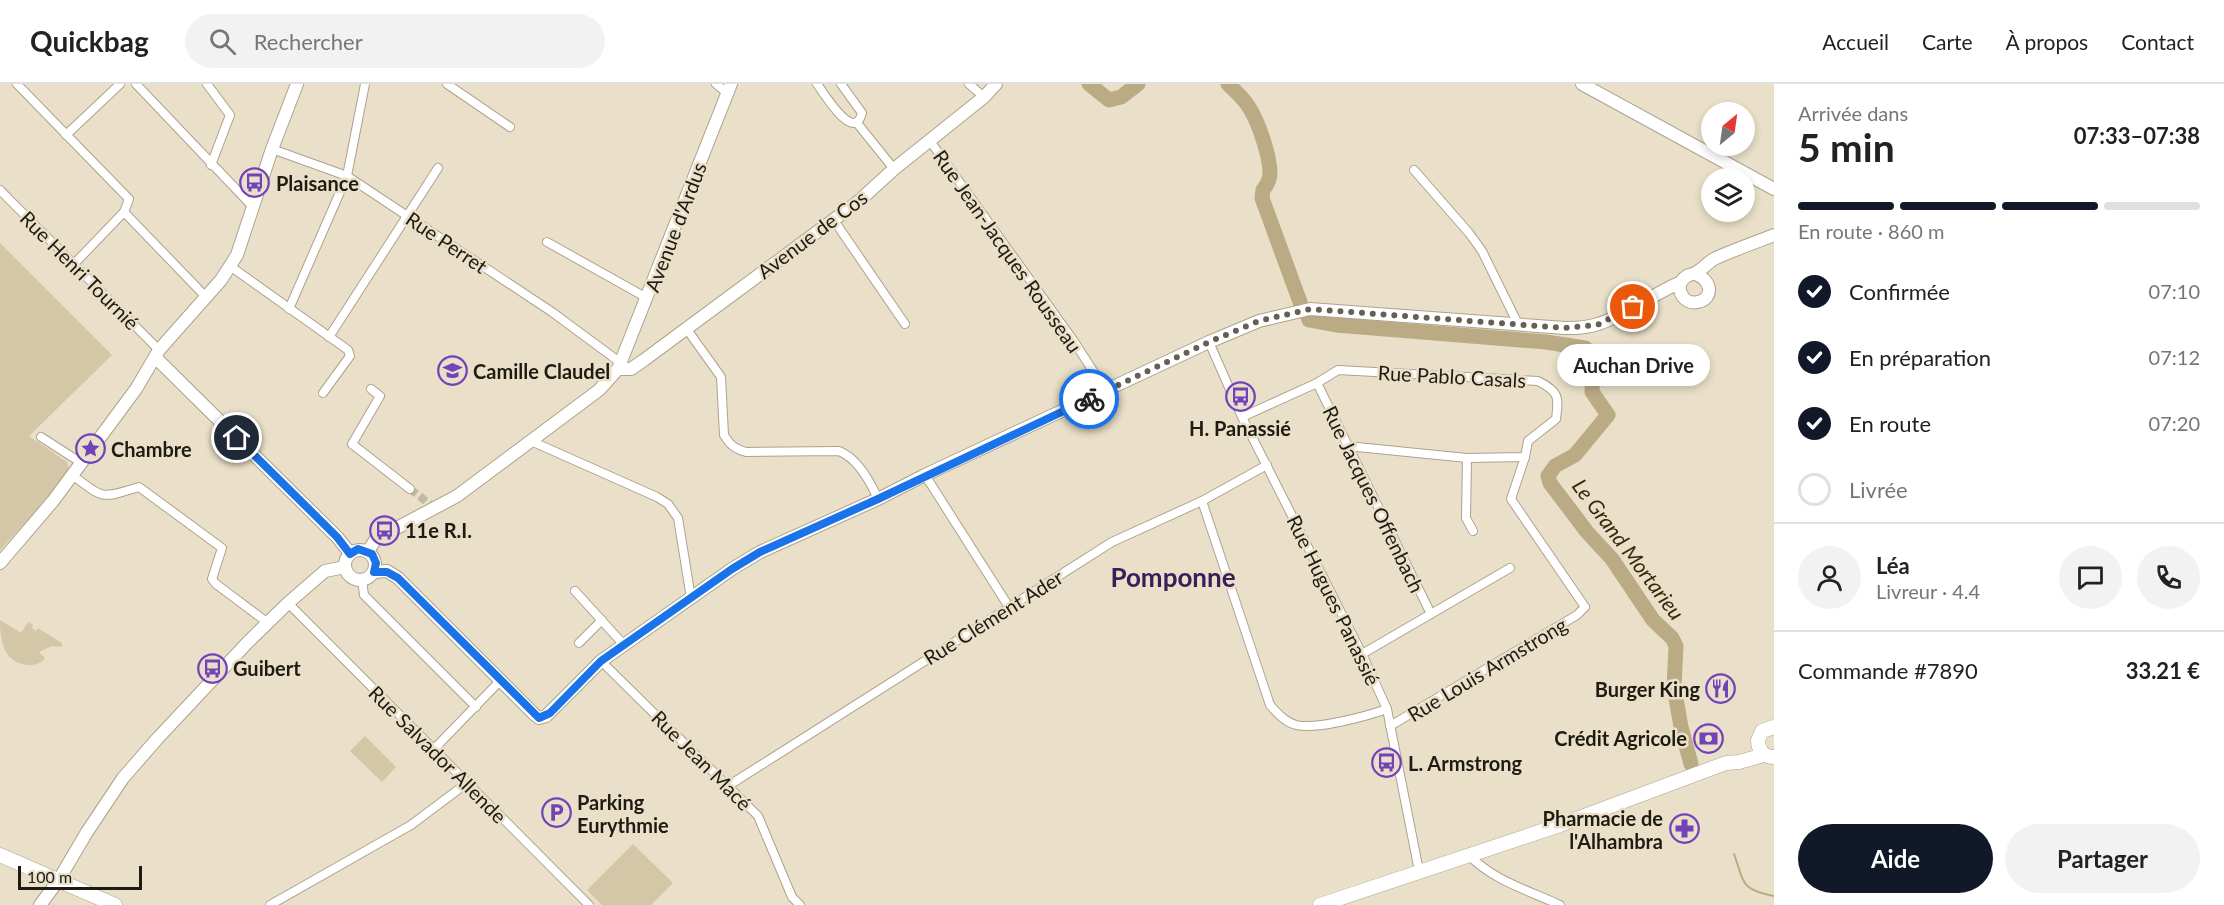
<!DOCTYPE html>
<html lang="fr">
<head>
<meta charset="utf-8">
<style>
	:root { --surface:#fff; --page:#f2f2f2; --text:#222; --muted:#767676; --line:#e0e0e0; --accent:#111827 }
	body { margin:0; font-family:Lato,sans-serif; background:var(--page); color:var(--text); height:100vh; display:flex; flex-direction:column; font-size:22px; white-space:nowrap }
	* { box-sizing:border-box; margin:0 }
	p { font-size:20px; color:var(--muted) }
	.icon { flex:none; width:33px; height:33px; fill:none; stroke:currentColor; stroke-width:2; stroke-linecap:round; stroke-linejoin:round }
	.map { position:relative; flex:1; overflow:hidden }
	.panel { display:flex; flex-direction:column; background:var(--surface); width:450px }
	.panel>* { flex:none }
	.needle { width:39px; rotate:29deg }
	.buttons { position:absolute; left:1701px; top:18px; display:grid; gap:12px }
	.buttons a { display:grid; place-items:center; width:54px; height:54px; border-radius:50%; background:var(--surface); box-shadow:0 3px 9px #0003; font-size:30px }
	.scale { position:absolute; left:18px; bottom:15px; width:124px; box-sizing:border-box; padding-left:6px; border:3px solid #1e1b12; border-top:0; font-size:16px; line-height:21px; white-space:nowrap; color:#1e1b12; -webkit-text-stroke:4px #eae0c9; paint-order:stroke }
	.pin { position:absolute; display:grid; place-items:center; width:51px; height:51px; color:#fff; margin:-26px; border:3px solid #fff; border-radius:50%; box-shadow:0 2px 6px #0007 }
	.courier { position:absolute; display:grid; place-items:center; width:60px; height:60px; margin:-30px; border:4px solid #1a73e8; border-radius:50%; background:#fff; color:#222; box-shadow:0 2px 8px #0007 }
	.bubble { position:absolute; height:42px; border-radius:21px; background:var(--surface); box-shadow:0 3px 9px #0003; font-size:20px; font-weight:700; line-height:42px; text-align:center }
	.summary em { font-style:normal; font-weight:700 }
	.summary div { display:flex; flex-direction:column-reverse }
	.summary { display:flex; align-items:center; justify-content:space-between; height:102px; padding:0 24px }
	h1 { font-size:39px; font-weight:700; line-height:45px }
	.bar { display:grid; grid-template-columns:repeat(4,1fr); gap:9px 6px; align-content:center; height:72px; padding:0 24px }
	.bar i { height:8px; border-radius:4px; background:var(--line) }
	.bar .on { background:var(--accent) }
	.bar p { grid-column:span 4 }
	.line { display:flex; align-items:center; gap:15px; padding:0 24px; border-top:2px solid var(--line) }
	.line div { flex:1 }
	.round { display:grid; place-items:center; flex:none; width:63px; height:63px; border-radius:32px; background:var(--page) }
	ol { padding:0 24px; list-style:none }
	li { display:flex; align-items:center; gap:18px; height:66px }
	li p { margin-inline-start:auto }
	li .icon { padding:6px; border-radius:50%; background:var(--accent); color:#fff; stroke-width:4 }
	li:last-child { color:var(--muted) }
	li i { width:33px; height:33px; border:3px solid var(--line); border-radius:50% }
	.primary-button { display:flex; gap:12px; margin-top:auto; padding:12px 24px }
	.primary-button a { flex:1; height:69px; border-radius:36px; background:var(--accent); color:#fff; font-size:24px; font-weight:700; line-height:69px; text-align:center }
	.primary-button a+a { background:var(--page); color:var(--text) }
	header { display:flex; align-items:center; gap:36px; box-sizing:border-box; height:84px; padding:0 30px; background:var(--surface); border-bottom:2px solid var(--line) }
	header strong { font-size:28px }
	nav { display:flex; gap:33px; margin-inline-start:auto; font-size:21px }
	.search { width:420px; height:54px; background:var(--page); display:flex; align-items:center; gap:15px; box-sizing:border-box; padding:0 21px; border-radius:33px; color:var(--muted); font-size:22px }
	main { display:flex; flex:1; min-height:0 }
	.map>svg:first-child { display:block }
	.green { fill:#d3c7a8 }
	.lines { fill:none; stroke-linecap:round; stroke-linejoin:round }
	.stream { stroke:#baab85; stroke-width:2 }
	.river { stroke:#baab85; stroke-width:15 }
	.street-tunnel { stroke:#c1b9a4; stroke-width:8; stroke-dasharray:8 4; stroke-linecap:butt }
	.street-casing { stroke:#aca38d; stroke-width:10 }
	.secondary-casing { stroke:#aca38d; stroke-width:14 }
	.primary-casing { stroke:#aca38d; stroke-width:15 }
	.street { stroke:#fff; stroke-width:8 }
	.secondary { stroke:#fff; stroke-width:12 }
	.primary { stroke:#fff; stroke-width:14 }
	.done { stroke:#656052; stroke-width:6; stroke-dasharray:0 10.8 }
	.route { stroke:#1a73e8; stroke-width:8 }
	.labels { text-anchor:middle; dominant-baseline:central; stroke-width:5; stroke-linejoin:round; paint-order:stroke }
	.poi-label { font-size:20px; font-weight:bold; fill:#1e1b12; stroke:#eae0c9; text-anchor:start }
	.street-label { font-size:20px; fill:#1e1b12; stroke:#eae0c9 }
	.water-label { font-size:21px; font-style:italic; fill:#352a09; stroke:#eae0c9 }
	.district-label { font-size:26px; font-weight:bold; fill:#37205a; stroke:#eae0c9 }
</style>
</head>
<body>
<header>
<strong>Quickbag</strong>
<div class="search"><svg class="icon" aria-label="search" viewBox="0 0 24 24"><circle cx="10" cy="10" r="6"/><path d="M15 15l6 6"/></svg>Rechercher</div>
<nav><a>Accueil</a><a>Carte</a><a>À propos</a><a>Contact</a></nav>
</header>
<main>
<div class="map">
<svg width="1774" height="821" viewBox="0 0 1774 821">
	<rect width="100%" height="100%" fill="#eae0c9"/>
	<g class="green">
		<polygon points="0,159 112,271 29,352 67,378 69,385 25,442 23,441 0,466"/>
		<path d="M0,536L21,549L28,538L33,541L32,544L36,547L38,544L62,559V563L52,562L39,568L45,574C41,580 35,581 28,581C3,579 0,555 0,536Z"/>
		<polygon points="365,652 396,683 382,698 350,667"/>
		<polygon points="633,760 673,799 651,821 602,821 587,806"/>
	</g>
	<g class="lines">
		<path class="stream" d="M1734,770C1745,800 1740,805 1774,812"/>
		<g class="river">
			<polyline points="1089,0 1109,16 1121,13 1138,0"/>
			<path d="M1228,0C1236,8 1245,15 1250,25C1259,39 1270,73 1270,89C1270,96 1267,101 1263,106L1262,114L1300,218"/>
			<polyline points="1308,233 1309,236 1336,241 1546,258 1585,264 1594,271 1592,308 1608,331 1575,371 1555,382 1548,392 1550,399 1587,448 1612,475 1653,536 1672,554 1676,562 1674,603 1681,643 1691,680"/>
		</g>
		<polyline class="street-tunnel" points="410,405 435,424"/>
		<defs>
			<g id="street">
				<polyline points="17,0 129,115 124,128 74,180"/>
				<polyline points="136,0 254,124"/>
				<polyline points="207,0 230,31 211,81"/>
				<polyline points="365,0 347,92 552,228 621,279"/>
				<polyline points="447,0 510,43"/>
				<polyline points="716,0 727,9"/>
				<path d="M817,0C824,9 854,60 862,29L841,0"/>
				<polyline points="969,0 984,13"/>
				<polyline points="857,39 894,85"/>
				<polyline points="66,51 120,0"/>
				<polyline points="930,57 1073,256 1095,290 1103,308"/>
				<polyline points="272,65 347,92 289,225"/>
				<polyline points="1414,86 1469,149 1482,167 1518,240"/>
				<polyline points="0,106 159,266"/>
				<polyline points="124,128 205,212"/>
				<polyline points="833,135 905,240"/>
				<polyline points="547,158 647,214"/>
				<polyline points="230,182 348,266 350,272 323,309"/>
				<path d="M686,244L721,293L724,351C730,361 735,365 746,368L839,367C857,374 870,397 878,415"/>
				<polyline points="329,253 438,84"/>
				<polyline points="1209,258 1242,333 1362,570 1387,625 1419,787"/>
				<polyline points="1317,299 1431,530"/>
				<polyline points="371,305 380,312 352,360 410,405"/>
				<path d="M1242,333L1317,299L1338,286L1538,297C1559,308 1559,312 1556,335L1528,357L1525,373L1467,374L1347,362"/>
				<polyline points="41,353 80,378"/>
				<polyline points="531,357 657,413 668,420 678,434 691,514"/>
				<polyline points="1467,374 1466,434 1473,447"/>
				<path d="M72,391C105,415 99,415 139,403L222,464L212,495L216,500L268,539"/>
				<polyline points="925,391 1009,523"/>
				<path d="M1202,417L1270,621C1277,629 1285,638 1296,641C1316,646 1367,632 1387,625"/>
				<polyline points="362,496 364,511 476,623"/>
				<polyline points="575,507 624,561"/>
				<polyline points="288,519 589,821"/>
				<polyline points="579,559 602,536"/>
				<polyline points="1362,570 1510,484"/>
				<polyline points="601,577 758,732 792,813 800,821"/>
				<polyline points="1390,642 1577,531 1585,523 1511,415 1525,373"/>
				<polyline points="434,665 500,597"/>
				<polyline points="728,702 1112,458 1202,417 1267,381"/>
				<path d="M1469,771C1492,796 1530,807 1560,821"/>
				<polyline points="270,821 411,741 467,699"/>
			</g>
			<g id="secondary">
				<polyline points="1582,0 1774,105"/>
				<path d="M1695,190C1711,195 1715,214 1698,218C1683,222 1672,201 1687,192C1689,190 1693,191 1695,189C1702,186 1707,179 1714,175C1733,166 1754,159 1774,151"/>
				<polyline points="155,273 337,453 350,469"/>
				<polyline points="618,285 631,285 644,276 859,117 894,85 984,13 996,0"/>
				<circle cx="360" cy="481" r="15"/>
				<polyline points="368,467 376,455 457,412 599,306 618,285 731,0"/>
				<polyline points="0,479 53,417 136,305 159,266 221,196 237,171 272,65 297,0"/>
				<path d="M374,488L387,487L398,494L535,631L539,634L546,632L601,577L732,485L760,468L878,415L925,391L1209,258L1259,237L1310,225L1565,244C1576,244 1587,244 1598,240C1627,231 1653,210 1681,198"/>
				<polyline points="40,821 58,797 87,748 123,694 157,655 248,558 288,519 325,487 345,483"/>
			</g>
			<g id="primary">
				<path d="M1774,643L1762,647L1758,656C1758,667 1764,673 1774,673"/>
				<polyline points="0,771 115,821"/>
				<polyline points="1320,821 1560,741 1726,679 1739,678 1764,671"/>
			</g>
		</defs>
		<use href="#street" class="street-casing"/>
		<use href="#secondary" class="secondary-casing"/>
		<use href="#primary" class="primary-casing"/>
		<use href="#street" class="street"/>
		<use href="#secondary" class="secondary"/>
		<use href="#primary" class="primary"/>
	</g>
	<g class="lines">
		<polyline class="done" points="1089,315 1209,258 1259,237 1310,225 1565,244 1597,241 1633,223"/>
		<polyline class="route" points="237,354 337,453 350,470 358,465 372,470 376,479 374,488 387,488 398,494 539,634 550,629 601,577 732,485 760,468 878,415 1089,315"/>
	</g>
	<defs>
		<symbol id="bus-ring" viewBox="-11 -11 22 22"><circle r="9.5" fill="#eae0c9" stroke="#7342b9" stroke-width="1.5"/><path d="M-5-6H5V4H4V6H2V4H-2V6H-4V4H-5ZM-3.5-4V0h7V-4ZM-3.5 1.2v1.5H-2V1.2ZM2 1.2v1.5H3.5V1.2Z" fill="#7342b9"/></symbol>
		<symbol id="school-ring" viewBox="-11 -11 22 22"><circle r="9.5" fill="#eae0c9" stroke="#7342b9" stroke-width="1.5"/><path d="M0-5L7-2L0 1L-7-2ZM-4 1L0 2.5L4 1V4Q0 6-4 4Z" fill="#7342b9"/></symbol>
		<symbol id="sight-ring" viewBox="-11 -11 22 22"><circle r="9.5" fill="#eae0c9" stroke="#7342b9" stroke-width="1.5"/><path d="M0-6L1.8-2.2L6-1.7L2.9 1.2L3.7 5.4L0 3.3L-3.7 5.4L-2.9 1.2L-6-1.7L-1.8-2.2Z" fill="#7342b9"/></symbol>
		<symbol id="restaurant-ring" viewBox="-11 -11 22 22"><circle r="9.5" fill="#eae0c9" stroke="#7342b9" stroke-width="1.5"/><path d="M-5-6h1v4h1v-4h1v4h1v-4h1v5L-1.5 .5V6h-2V.5L-5-1ZM5-6V6H3V1.5H1.5Q1.5-4 5-6Z" fill="#7342b9"/></symbol>
		<symbol id="bank-ring" viewBox="-11 -11 22 22"><circle r="9.5" fill="#eae0c9" stroke="#7342b9" stroke-width="1.5"/><path d="M-6-4H6V4H-6ZM0-2.3a2.3 2.3 0 1 0 0 4.6a2.3 2.3 0 1 0 0-4.6Z" fill="#7342b9"/></symbol>
		<symbol id="parking-ring" viewBox="-11 -11 22 22"><circle r="9.5" fill="#eae0c9" stroke="#7342b9" stroke-width="1.5"/><path d="M-3.5-5.5H1a3.5 3.5 0 0 1 0 7H-1V5.5H-3.5ZM-1-3.4V-.6H.8a1.4 1.4 0 0 0 0-2.8Z" fill="#7342b9"/></symbol>
		<symbol id="pharmacy-ring" viewBox="-11 -11 22 22"><circle r="9.5" fill="#eae0c9" stroke="#7342b9" stroke-width="1.5"/><path d="M-2-6h4v4h4v4h-4v4h-4v-4h-4v-4h4Z" fill="#7342b9"/></symbol>
	</defs>
	<g fill-rule="evenodd">
		<use href="#bus-ring" x="238" y="82" width="33" height="33"/>
		<use href="#school-ring" x="436" y="270" width="33" height="33"/>
		<use href="#bus-ring" x="1224" y="296" width="33" height="33"/>
		<use href="#sight-ring" x="74" y="348" width="33" height="33"/>
		<use href="#bus-ring" x="368" y="430" width="33" height="33"/>
		<use href="#bus-ring" x="196" y="568" width="33" height="33"/>
		<use href="#restaurant-ring" x="1704" y="588" width="33" height="33"/>
		<use href="#bank-ring" x="1692" y="638" width="33" height="33"/>
		<use href="#bus-ring" x="1370" y="662" width="33" height="33"/>
		<use href="#parking-ring" x="540" y="712" width="33" height="33"/>
		<use href="#pharmacy-ring" x="1668" y="728" width="33" height="33"/>
	</g>
	<g class="labels">
		<g class="poi-label">
			<text x="276" y="99">Plaisance</text>
			<text x="473" y="287">Camille Claudel</text>
			<text x="1240" y="344" text-anchor="middle">H. Panassié</text>
			<text x="111" y="365">Chambre</text>
			<text x="405" y="446">11e R.I.</text>
			<text x="233" y="584">Guibert</text>
			<text x="1700" y="605" text-anchor="end">Burger King</text>
			<text x="1687" y="654" text-anchor="end">Crédit Agricole</text>
			<text x="1408" y="679">L. Armstrong</text>
			<text x="577" y="718">Parking<tspan x="577" dy="23">Eurythmie</tspan></text>
			<text x="1663" y="734" text-anchor="end">Pharmacie de<tspan x="1663" dy="23">l'Alhambra</tspan></text>
		</g>
		<g class="street-label">
			<text transform="translate(675 143) rotate(-69)">Avenue d'Ardus</text>
			<text transform="translate(812 150) rotate(-37)">Avenue de Cos</text>
			<text transform="translate(447 158) rotate(34)">Rue Perret</text>
			<text transform="translate(1008 167) rotate(55)">Rue Jean-Jacques Rousseau</text>
			<text transform="translate(80 186) rotate(45)">Rue Henri Tournié</text>
			<text transform="translate(1452 292) rotate(3)">Rue Pablo Casals</text>
			<text transform="translate(1374 415) rotate(64)">Rue Jacques Offenbach</text>
			<text transform="translate(1334 516) rotate(64)">Rue Hugues Panassié</text>
			<text transform="translate(993 533) rotate(-32)">Rue Clément Ader</text>
			<text transform="translate(1487 585) rotate(-31)">Rue Louis Armstrong</text>
			<text transform="translate(438 670) rotate(45)">Rue Salvador Allende</text>
			<text transform="translate(702 676) rotate(45)">Rue Jean Macé</text>
		</g>
		<g class="water-label">
			<text transform="translate(1629 465) rotate(53)">Le Grand Mortarieu</text>
		</g>
		<g class="district-label">
			<text x="1173" y="493">Pomponne</text>
		</g>
	</g>
</svg>
<div class="buttons">
<a><svg class="needle" viewBox="-14 -14 28 28"><path d="M0-13l5 13h-10z" fill="#e53935"/><path d="M0 13l5-13h-10z" fill="#767676"/></svg></a>
<a><svg class="icon" aria-label="layers" viewBox="0 0 24 24"><path d="M12 4l9 5-9 5-9-5zM3 14l9 5 9-5"/></svg></a>
</div>
<div class="scale">100 m</div>
<div class="pin" style="left:1633px;top:223px;background:#ea580c"><svg class="icon" aria-label="bag" viewBox="0 0 24 24"><path d="M5 8h14l-1 12H6zM9 8a3 3 0 0 1 6 0"/></svg></div>
<div class="pin" style="left:237px;top:354px;background:#1f2937"><svg class="icon" aria-label="home" viewBox="0 0 24 24"><path d="M3 11l9-7 9 7M6 9v11h12V9"/></svg></div>
<div class="courier" style="left:1089px;top:315px"><svg class="icon" aria-label="bike" viewBox="0 0 24 24"><circle cx="6" cy="16" r="4"/><circle cx="18" cy="16" r="4"/><path d="M6 16l4-8h5l3 8M10 8l3 8H6M13 5h3"/></svg></div>
<div class="bubble" style="left:1557px;top:260px;width:153px">Auchan Drive</div>
</div>
<section class="panel">
<div class="summary"><div><h1>5 min</h1><p>Arrivée dans</p></div><em>07:33–07:38</em></div>
<div class="bar"><i class="on"></i><i class="on"></i><i class="on"></i><i></i><p>En route · 860 m</p></div>
<ol>
<li><svg class="icon" aria-label="check" viewBox="0 0 24 24"><path d="M5 12l5 5 9-10"/></svg>Confirmée<p>07:10</p></li>
<li><svg class="icon" aria-label="check" viewBox="0 0 24 24"><path d="M5 12l5 5 9-10"/></svg>En préparation<p>07:12</p></li>
<li><svg class="icon" aria-label="check" viewBox="0 0 24 24"><path d="M5 12l5 5 9-10"/></svg>En route<p>07:20</p></li>
<li><i></i>Livrée</li>
</ol>
<div class="line" style="height:108px"><a class="round"><svg class="icon" aria-label="person" viewBox="0 0 24 24"><circle cx="12" cy="8" r="4"/><path d="M4 21q1-7 8-7t8 7"/></svg></a><div><b>Léa</b><p>Livreur · 4.4</p></div><a class="round"><svg class="icon" aria-label="chat" viewBox="0 0 24 24"><path d="M4 5h16v11H9l-5 4z"/></svg></a><a class="round"><svg class="icon" aria-label="phone" viewBox="0 0 24 24"><path d="M5 4h4l2 5-3 2q2 4 5 5l2-3 5 2v4C11 20 4 13 5 4z"/></svg></a></div>
<div class="line" style="height:78px"><div>Commande #7890</div><b>33.21 €</b></div>
<div class="primary-button"><a>Aide</a><a>Partager</a></div>
</section>
</main>
</body>
</html>
